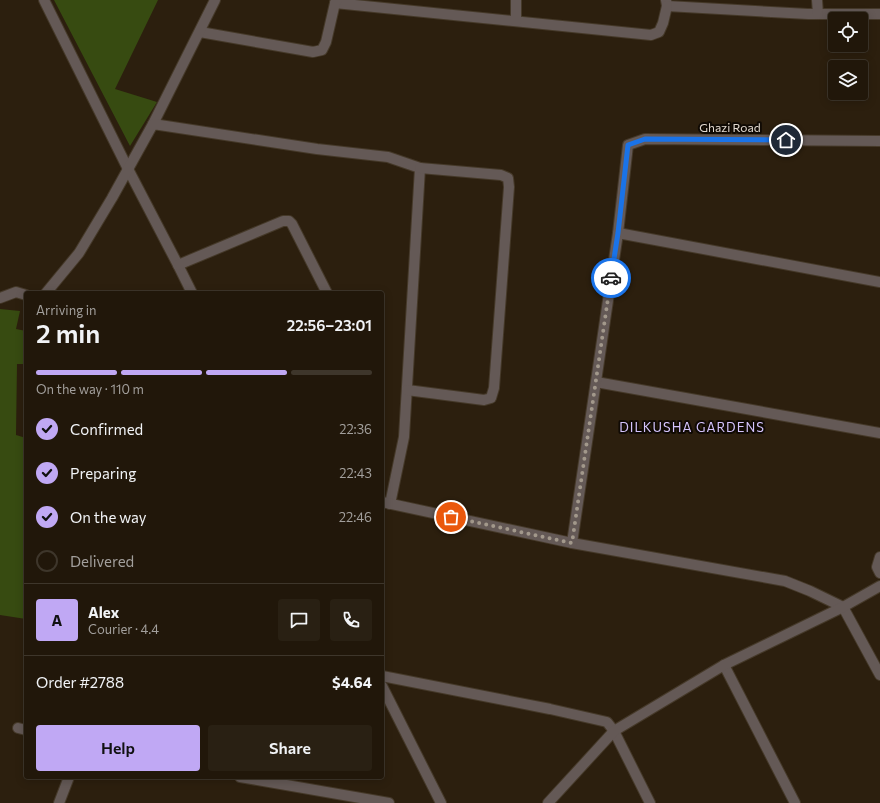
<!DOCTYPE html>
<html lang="en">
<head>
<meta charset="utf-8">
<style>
	:root { --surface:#21170a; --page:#292013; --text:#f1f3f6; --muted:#a29f9c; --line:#3e362b; --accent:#c0a8f4 }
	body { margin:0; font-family:Commissioner,sans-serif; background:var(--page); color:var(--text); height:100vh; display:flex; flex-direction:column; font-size:15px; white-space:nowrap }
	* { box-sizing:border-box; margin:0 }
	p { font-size:13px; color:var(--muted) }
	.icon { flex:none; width:22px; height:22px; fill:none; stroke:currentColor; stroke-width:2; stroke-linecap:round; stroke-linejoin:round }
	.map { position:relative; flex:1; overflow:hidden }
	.drawer { position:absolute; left:24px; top:291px; width:360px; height:488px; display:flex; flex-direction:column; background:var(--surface); border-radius:4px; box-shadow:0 2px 10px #0003,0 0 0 1px var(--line) }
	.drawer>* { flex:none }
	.controls { position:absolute; left:828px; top:12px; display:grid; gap:8px }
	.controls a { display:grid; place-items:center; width:40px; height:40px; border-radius:4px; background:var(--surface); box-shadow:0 2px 10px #0003,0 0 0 1px var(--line); font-size:20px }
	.pin { position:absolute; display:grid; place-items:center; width:34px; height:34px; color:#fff; margin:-17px; border:2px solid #fff; border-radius:50%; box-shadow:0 1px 4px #0007 }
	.courier { position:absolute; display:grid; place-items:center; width:40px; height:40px; margin:-20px; border:3px solid #1a73e8; border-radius:50%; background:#fff; color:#222; box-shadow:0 1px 5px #0007 }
	.overview em { font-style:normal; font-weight:600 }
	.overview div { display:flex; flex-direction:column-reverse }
	.overview { display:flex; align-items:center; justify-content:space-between; height:68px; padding:0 12px }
	h1 { font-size:26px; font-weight:600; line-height:30px }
	.bar { display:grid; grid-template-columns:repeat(4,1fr); gap:6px 4px; align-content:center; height:48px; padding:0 12px }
	.bar i { height:5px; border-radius:3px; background:var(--line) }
	.bar .active { background:var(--accent) }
	.bar p { grid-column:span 4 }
	.line { display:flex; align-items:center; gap:10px; padding:0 12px; border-top:1px solid var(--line) }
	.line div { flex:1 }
	.round { display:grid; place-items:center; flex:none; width:42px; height:42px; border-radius:4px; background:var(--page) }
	ol { padding:0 12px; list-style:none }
	li { display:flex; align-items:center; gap:12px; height:44px }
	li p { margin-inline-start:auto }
	li .icon { padding:4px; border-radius:50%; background:var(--accent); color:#111; stroke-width:4 }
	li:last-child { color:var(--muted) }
	li i { width:22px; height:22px; border:2px solid var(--line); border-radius:50% }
	.primary-button { display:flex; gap:8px; margin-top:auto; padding:8px 12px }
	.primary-button a { flex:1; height:46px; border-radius:4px; background:var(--accent); color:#111; font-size:16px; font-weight:600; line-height:46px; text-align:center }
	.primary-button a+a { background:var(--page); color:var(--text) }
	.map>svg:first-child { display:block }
	.green { fill:#374b11 }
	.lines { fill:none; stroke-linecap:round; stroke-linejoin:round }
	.street-casing { stroke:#453929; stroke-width:12 }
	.street { stroke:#645956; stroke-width:10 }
	.done { stroke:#a2988b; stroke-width:4; stroke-dasharray:0 7.2 }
	.route { stroke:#1a73e8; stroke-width:5 }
	.labels { text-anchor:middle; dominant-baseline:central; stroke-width:4; stroke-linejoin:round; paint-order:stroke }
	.street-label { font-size:12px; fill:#e2d9cf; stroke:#100a04 }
	.neighbourhood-label { font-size:13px; letter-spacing:1px; fill:#d4c3fc; stroke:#100a04 }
</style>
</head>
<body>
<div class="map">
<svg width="880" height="803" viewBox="0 0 880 803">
	<rect width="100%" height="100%" fill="#2c1f0e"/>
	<g class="green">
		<polygon points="54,0 158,0 115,89 157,102 130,146"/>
		<polygon points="0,309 20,311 16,329 26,331 26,364 17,364 16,435 26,438 26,619 0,615"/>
	</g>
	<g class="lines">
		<defs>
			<g id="street">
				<polyline points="44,0 128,169 178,265 192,293"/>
				<polyline points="666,0 667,6 808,14 880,14"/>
				<polyline points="817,0 818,14"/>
				<polyline points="335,3 651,35 659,32 663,23 667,6"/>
				<polyline points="516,21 516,0"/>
				<polyline points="200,32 313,52 322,50 326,42 335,3 337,0"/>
				<polyline points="153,124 215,0"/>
				<polyline points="618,233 628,145 645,139 880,141"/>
				<polyline points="178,265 283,221 289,221 292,224 327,293"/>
				<polyline points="46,293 79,253 112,198 153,124 317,149 388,157 420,168 404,437 390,504"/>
				<polyline points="0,298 16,292 26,295"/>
				<polyline points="596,382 880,433"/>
				<polyline points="407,390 484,400 491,398 494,388 509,187 508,178 501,175 420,168"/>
				<polyline points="382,502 572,543 785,581 810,591 843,607 880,675"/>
				<polyline points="572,543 618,233 880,282"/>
				<polyline points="880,557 877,567 880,573"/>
				<polyline points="724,665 795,803"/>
				<polyline points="382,676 550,709 607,722 614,731 650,803"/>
				<polyline points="382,686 441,803"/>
				<polyline points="18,728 26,730"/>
				<polyline points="240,777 389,803"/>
				<polyline points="59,803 69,777"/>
				<polyline points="548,803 614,731 724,665 843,607 880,586"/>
			</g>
		</defs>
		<use href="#street" class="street-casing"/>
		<use href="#street" class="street"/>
	</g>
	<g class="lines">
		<polyline class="done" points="451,517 572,543 611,278"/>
		<polyline class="route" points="611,278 618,233 628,145 645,139 786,140"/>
	</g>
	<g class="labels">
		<g class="street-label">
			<text x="730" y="127">Ghazi Road</text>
		</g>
		<g class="neighbourhood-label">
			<text x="692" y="427">DILKUSHA GARDENS</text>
		</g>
	</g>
</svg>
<div class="controls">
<a><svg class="icon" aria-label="locate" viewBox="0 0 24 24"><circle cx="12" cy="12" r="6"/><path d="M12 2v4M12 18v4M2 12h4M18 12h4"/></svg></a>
<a><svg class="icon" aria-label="layers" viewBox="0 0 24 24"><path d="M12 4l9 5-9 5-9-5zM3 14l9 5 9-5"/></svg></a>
</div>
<div class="pin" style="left:451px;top:517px;background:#ea580c"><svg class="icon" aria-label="bag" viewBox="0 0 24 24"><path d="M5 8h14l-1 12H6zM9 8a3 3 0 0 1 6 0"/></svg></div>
<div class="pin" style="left:786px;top:140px;background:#1f2937"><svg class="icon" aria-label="home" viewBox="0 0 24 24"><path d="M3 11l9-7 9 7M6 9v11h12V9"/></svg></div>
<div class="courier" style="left:611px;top:278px"><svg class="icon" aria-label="car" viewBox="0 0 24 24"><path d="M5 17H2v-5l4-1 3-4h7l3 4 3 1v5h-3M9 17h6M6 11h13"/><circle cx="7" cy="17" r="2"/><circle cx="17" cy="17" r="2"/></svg></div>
<section class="drawer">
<div class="overview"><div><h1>2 min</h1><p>Arriving in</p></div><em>22:56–23:01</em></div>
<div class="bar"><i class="active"></i><i class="active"></i><i class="active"></i><i></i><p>On the way · 110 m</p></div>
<ol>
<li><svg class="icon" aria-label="check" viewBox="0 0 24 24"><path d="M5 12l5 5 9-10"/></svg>Confirmed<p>22:36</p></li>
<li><svg class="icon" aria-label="check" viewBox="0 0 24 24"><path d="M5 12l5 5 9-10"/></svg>Preparing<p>22:43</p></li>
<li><svg class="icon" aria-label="check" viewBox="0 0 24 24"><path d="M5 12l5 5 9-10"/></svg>On the way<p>22:46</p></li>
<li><i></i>Delivered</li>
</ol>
<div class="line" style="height:72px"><b class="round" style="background:var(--accent);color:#111">A</b><div><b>Alex</b><p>Courier · 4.4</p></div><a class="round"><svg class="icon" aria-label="chat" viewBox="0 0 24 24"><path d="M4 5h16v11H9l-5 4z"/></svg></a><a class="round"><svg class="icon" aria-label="phone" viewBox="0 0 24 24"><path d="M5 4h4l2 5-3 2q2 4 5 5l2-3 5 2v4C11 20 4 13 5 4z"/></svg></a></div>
<div class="line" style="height:52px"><div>Order #2788</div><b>$4.64</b></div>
<div class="primary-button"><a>Help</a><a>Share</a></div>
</section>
</div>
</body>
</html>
